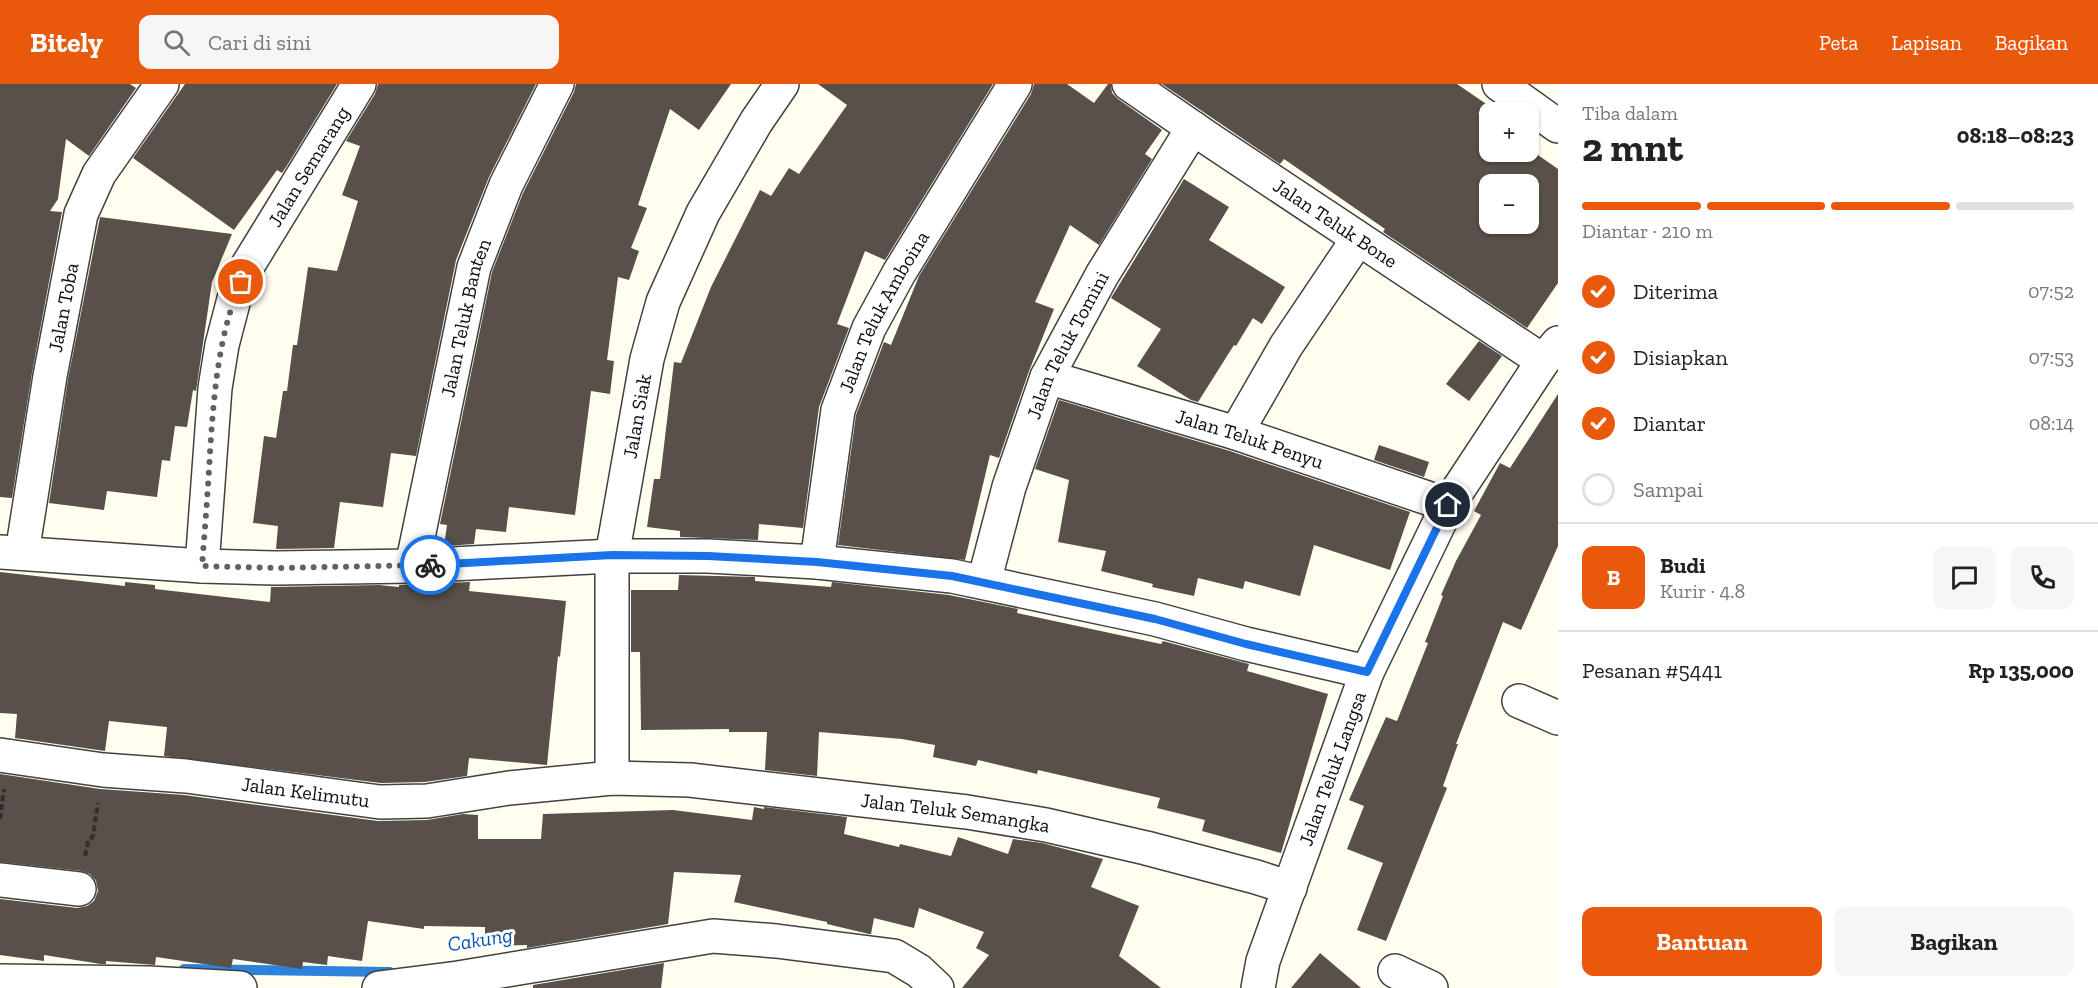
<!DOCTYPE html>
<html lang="id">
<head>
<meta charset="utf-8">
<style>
	:root { --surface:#fff; --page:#f6f6f6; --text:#222; --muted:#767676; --line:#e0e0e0; --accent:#ea580c }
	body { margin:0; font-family:"Zilla Slab",serif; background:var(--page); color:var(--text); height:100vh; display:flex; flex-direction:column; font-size:22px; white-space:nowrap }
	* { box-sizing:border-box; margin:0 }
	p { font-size:20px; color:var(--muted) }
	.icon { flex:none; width:33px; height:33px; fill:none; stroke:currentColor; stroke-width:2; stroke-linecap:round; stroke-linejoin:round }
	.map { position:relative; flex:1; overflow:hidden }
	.drawer { display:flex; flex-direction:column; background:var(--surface); width:540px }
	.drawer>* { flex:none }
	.tools { position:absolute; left:1479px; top:18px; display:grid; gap:12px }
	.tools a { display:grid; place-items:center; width:60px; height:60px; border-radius:12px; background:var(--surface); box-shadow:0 2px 4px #0004; font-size:30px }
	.pin { position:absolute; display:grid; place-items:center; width:51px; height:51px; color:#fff; margin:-26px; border:3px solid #fff; border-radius:50%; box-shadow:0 2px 6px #0007 }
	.courier { position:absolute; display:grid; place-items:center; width:60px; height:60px; margin:-30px; border:4px solid #1a73e8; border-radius:50%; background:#fff; color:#222; box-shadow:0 2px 8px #0007 }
	.headline em { font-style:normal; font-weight:700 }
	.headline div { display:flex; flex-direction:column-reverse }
	.headline { display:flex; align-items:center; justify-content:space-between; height:102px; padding:0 24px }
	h1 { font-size:39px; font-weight:700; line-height:45px }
	.bar { display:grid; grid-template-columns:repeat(4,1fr); gap:9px 6px; align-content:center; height:72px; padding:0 24px }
	.bar i { height:8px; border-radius:4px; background:var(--line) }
	.bar .active { background:var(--accent) }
	.bar p { grid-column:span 4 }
	.line { display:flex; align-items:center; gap:15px; padding:0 24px; border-top:2px solid var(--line) }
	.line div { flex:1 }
	.round { display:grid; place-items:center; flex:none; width:63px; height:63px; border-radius:12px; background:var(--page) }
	ol { padding:0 24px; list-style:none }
	li { display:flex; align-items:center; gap:18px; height:66px }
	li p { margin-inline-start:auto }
	li .icon { padding:6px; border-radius:50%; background:var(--accent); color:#fff; stroke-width:4 }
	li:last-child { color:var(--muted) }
	li i { width:33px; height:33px; border:3px solid var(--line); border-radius:50% }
	.button { display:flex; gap:12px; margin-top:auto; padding:12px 24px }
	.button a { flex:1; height:69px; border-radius:12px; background:var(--accent); color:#fff; font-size:24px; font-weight:700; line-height:69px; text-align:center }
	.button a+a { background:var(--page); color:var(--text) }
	header { display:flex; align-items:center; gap:36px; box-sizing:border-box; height:84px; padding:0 30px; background:var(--accent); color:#fff }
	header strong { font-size:28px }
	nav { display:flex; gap:33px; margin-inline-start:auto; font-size:21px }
	.search { width:420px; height:54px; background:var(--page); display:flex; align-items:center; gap:15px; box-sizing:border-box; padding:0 21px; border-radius:12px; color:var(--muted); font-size:22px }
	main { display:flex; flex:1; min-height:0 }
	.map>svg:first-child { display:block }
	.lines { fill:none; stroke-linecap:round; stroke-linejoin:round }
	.stream { stroke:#2d82db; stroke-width:10 }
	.building { fill:#585049; fill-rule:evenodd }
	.street-casing { stroke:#414141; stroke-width:36 }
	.path { stroke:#303030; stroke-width:4; stroke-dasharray:6 3; stroke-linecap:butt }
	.street { stroke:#fff; stroke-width:33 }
	.done { stroke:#62625d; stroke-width:6; stroke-dasharray:0 10.8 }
	.route { stroke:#1a73e8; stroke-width:8 }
	.labels { text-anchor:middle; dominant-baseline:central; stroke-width:6; stroke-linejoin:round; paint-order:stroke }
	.street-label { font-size:20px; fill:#0e0e0e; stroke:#fff }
	.water-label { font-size:21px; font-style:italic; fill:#0a53ad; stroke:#fff }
</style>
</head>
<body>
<header>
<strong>Bitely</strong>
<div class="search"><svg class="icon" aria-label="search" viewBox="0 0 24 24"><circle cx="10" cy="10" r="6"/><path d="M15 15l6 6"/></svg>Cari di sini</div>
<nav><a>Peta</a><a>Lapisan</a><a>Bagikan</a></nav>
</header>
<main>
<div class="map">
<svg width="1558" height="904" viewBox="0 0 1558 904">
	<rect width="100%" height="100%" fill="#fffeef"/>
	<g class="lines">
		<polyline class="stream" points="184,885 390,888"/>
	</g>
	<g class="building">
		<polygon points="0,0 130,0 136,4 89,72 66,55 58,115 50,127 62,128 32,289 12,414 0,413"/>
		<polygon points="185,0 337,0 288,80 282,89 277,86 234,146 133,74"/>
		<polygon points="378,0 536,0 489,93 456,176 416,372 391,369 383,423 340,418 334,464 276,465 278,442 253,439 264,352 276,354 283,307 287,307 293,261 297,261 308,183 337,187 358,117 342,111 360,62 346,57 375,10"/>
		<polygon points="576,0 731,0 699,46 670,25 638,121 647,124 631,164 639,167 629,196 618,193 607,276 614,277 610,310 591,307 575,431 509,423 506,448 476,445 474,460 444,462 447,441 440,440 492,188 523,109 574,8"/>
		<polygon points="818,0 993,0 885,176 865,167 837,240 849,244 819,323 803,444 759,440 758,456 680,453 680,447 647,443 654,395 660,395 674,278 681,279 711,203 760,106 771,112 789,84 799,90 847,21"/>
		<polygon points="1034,0 1067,0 1094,19 1108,0 1111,0 1112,9 1118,15 1162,46 1145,70 1152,75 1099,161 1070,141 1035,218 1054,225 1029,287 999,374 990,371 965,476 838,461 856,331 884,258 891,261 919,192 1031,10"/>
		<path d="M1162,0H1457L1498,28H1478L1490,37V68H1528V64L1558,85V199L1527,244L1383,148L1385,145L1284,75L1280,80ZM1490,100H1528V140H1490Z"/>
		<polygon points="1184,95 1229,123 1209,156 1285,203 1262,240 1253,234 1236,262 1234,261 1198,318 1191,316 1137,282 1161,245 1111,214"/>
		<polygon points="100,133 232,150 212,198 196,307 193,306 187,343 175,342 170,377 162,376 157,413 107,407 104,426 49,419 68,295"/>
		<polygon points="1479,257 1502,272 1469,317 1446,300"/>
		<polygon points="1558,310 1558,462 1521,546 1503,538 1456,660 1458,660 1443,702 1447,704 1386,857 1357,846 1383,779 1347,765 1364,722 1349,716 1386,633 1397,637 1428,559 1425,558 1443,512 1441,511 1456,477 1481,431 1474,427 1500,379 1510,384"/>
		<polygon points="1059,316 1230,367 1410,428 1390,486 1314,461 1300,512 1245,497 1243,505 1198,494 1194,512 1152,503 1153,500 1101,487 1106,467 1058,458 1069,396 1035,385"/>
		<polygon points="1379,361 1429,378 1424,393 1374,376"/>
		<polygon points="0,488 125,502 125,498 155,501 155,505 270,518 271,503 379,501 399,503 399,501 470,498 469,507 566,517 560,573 558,572 547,681 469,674 467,692 425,698 381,699 164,672 167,643 109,637 105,667 15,654 17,630 0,629"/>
		<polygon points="679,491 755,493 755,497 831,503 832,498 949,511 1018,525 1017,529 1161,560 1163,557 1249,580 1247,587 1328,610 1281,769 1202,747 1205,736 1157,724 1160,714 1038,686 1037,690 978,676 976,682 933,673 935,661 902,655 819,648 817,692 765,686 767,648 729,648 729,645 641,646 640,568 631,568 631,506 678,506"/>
		<polygon points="0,690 100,705 184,711 378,737 427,736 463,730 478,731 478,755 541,755 543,730 673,726 752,736 754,723 764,725 764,723 847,733 844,750 899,763 900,760 951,772 958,753 1008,770 1013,755 1042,759 1103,775 1091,803 1139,822 1119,872 1161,904 962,904 989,871 976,864 984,848 919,824 914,844 874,834 871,850 869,850 827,840 827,838 734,818 741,791 674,788 668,840 527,864 527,861 485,862 485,843 424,842 424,845 368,837 362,877 328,872 327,881 303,878 302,885 233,875 231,884 156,873 155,881 106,877 106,880 101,880 44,871 44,877 0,871 0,815 77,824 87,822 94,817 98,807 96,797 90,790 82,787 0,778"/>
		<polygon points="1320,869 1361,904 1291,904"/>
		<polygon points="664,879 661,904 533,904 533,901"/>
	</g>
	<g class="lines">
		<defs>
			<g id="street">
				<path id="s1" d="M1129,0L1209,55L1543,277"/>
				<polyline points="1499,0 1558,42"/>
				<path id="s2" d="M1047,293L1236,349L1448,421"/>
				<polyline points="1236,349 1286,262 1358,155"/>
				<polyline points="0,468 202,482 276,484 412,482 612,472 708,472 817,478 952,492 1155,535 1246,560 1367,588"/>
				<path id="s3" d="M22,469L50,292L81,130L99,90L162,0"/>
				<path id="s4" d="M817,478L838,326L869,244L899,189L1015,0"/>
				<path id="s5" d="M202,482L215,304L222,261L234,215L248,181L359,0"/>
				<path id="s6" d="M412,482L474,183L506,101L557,0"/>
				<path id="s7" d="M984,498L1009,403L1047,293L1102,191L1193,44"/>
				<polyline points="1519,617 1558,634"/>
				<path id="s8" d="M0,671L103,686L186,692L380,718L427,717L509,704L612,694L690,696L967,728L1046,741L1146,764L1256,793L1290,804"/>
				<path id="s9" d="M612,694V472L647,275L663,218L703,129L756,38L782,0"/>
				<polyline points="0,796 79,805"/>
				<polyline points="1395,887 1431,904"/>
				<polyline points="0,897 148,899 240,904"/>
				<polyline points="379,904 458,894 713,852 776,857 894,872 919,887 937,904"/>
				<path id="s10" d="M1258,904L1263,877L1367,588L1448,421L1543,277L1558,259"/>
			</g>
		</defs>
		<use href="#street" class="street-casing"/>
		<g class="path">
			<polyline points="0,735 4,705"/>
			<polyline points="85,772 88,758 93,752 98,719"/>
		</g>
		<use href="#street" class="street"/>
	</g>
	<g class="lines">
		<path class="done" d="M241,198C218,252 214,310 210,368C208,406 205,444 202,482L276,484L430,481"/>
		<polyline class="route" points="430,481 612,471 708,472 817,478 952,492 1155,535 1246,560 1367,588 1448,421"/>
	</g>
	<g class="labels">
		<g class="street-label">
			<text stroke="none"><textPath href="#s5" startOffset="422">Jalan Semarang</textPath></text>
			<text stroke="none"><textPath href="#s1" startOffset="249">Jalan Teluk Bone</textPath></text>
			<text stroke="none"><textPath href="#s3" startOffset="249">Jalan Toba</textPath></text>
			<text stroke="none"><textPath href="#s4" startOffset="262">Jalan Teluk Amboina</textPath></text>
			<text stroke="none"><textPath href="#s6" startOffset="254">Jalan Teluk Banten</textPath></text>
			<text stroke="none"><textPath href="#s7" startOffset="252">Jalan Teluk Tomini</textPath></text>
			<text stroke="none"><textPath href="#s9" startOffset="364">Jalan Siak</textPath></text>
			<text stroke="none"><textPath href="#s2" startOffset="212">Jalan Teluk Penyu</textPath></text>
			<text stroke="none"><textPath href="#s10" startOffset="232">Jalan Teluk Langsa</textPath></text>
			<text stroke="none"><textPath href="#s8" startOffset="308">Jalan Kelimutu</textPath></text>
			<text stroke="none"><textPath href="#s8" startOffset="962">Jalan Teluk Semangka</textPath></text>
		</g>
		<g class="water-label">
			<text transform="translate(480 855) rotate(-9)">Cakung</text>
		</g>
	</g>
</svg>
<div class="tools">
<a>+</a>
<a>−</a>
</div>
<div class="pin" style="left:241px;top:198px;background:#ea580c"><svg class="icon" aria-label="bag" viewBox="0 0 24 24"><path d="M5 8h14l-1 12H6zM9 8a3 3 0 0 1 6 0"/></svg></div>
<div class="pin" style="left:1448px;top:421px;background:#1f2937"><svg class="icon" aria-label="home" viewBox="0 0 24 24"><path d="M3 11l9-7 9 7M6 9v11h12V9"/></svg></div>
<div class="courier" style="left:430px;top:481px"><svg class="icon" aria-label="bike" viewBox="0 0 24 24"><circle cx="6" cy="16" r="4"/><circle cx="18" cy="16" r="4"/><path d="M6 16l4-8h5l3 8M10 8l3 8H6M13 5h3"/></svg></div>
</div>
<section class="drawer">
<div class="headline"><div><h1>2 mnt</h1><p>Tiba dalam</p></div><em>08:18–08:23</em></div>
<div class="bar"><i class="active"></i><i class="active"></i><i class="active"></i><i></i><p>Diantar · 210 m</p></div>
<ol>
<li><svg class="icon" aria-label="check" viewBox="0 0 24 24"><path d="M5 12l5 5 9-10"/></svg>Diterima<p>07:52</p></li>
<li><svg class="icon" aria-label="check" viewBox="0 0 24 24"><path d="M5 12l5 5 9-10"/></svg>Disiapkan<p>07:53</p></li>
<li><svg class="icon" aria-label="check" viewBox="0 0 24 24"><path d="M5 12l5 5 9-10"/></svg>Diantar<p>08:14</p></li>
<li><i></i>Sampai</li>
</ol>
<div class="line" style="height:108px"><b class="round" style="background:var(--accent);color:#fff">B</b><div><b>Budi</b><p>Kurir · 4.8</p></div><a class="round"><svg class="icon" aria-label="chat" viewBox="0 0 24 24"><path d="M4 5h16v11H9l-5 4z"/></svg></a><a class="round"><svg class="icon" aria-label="phone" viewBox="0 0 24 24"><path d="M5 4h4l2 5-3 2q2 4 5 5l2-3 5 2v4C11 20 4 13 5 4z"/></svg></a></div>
<div class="line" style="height:78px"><div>Pesanan #5441</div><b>Rp 135,000</b></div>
<div class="button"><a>Bantuan</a><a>Bagikan</a></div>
</section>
</main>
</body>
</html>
